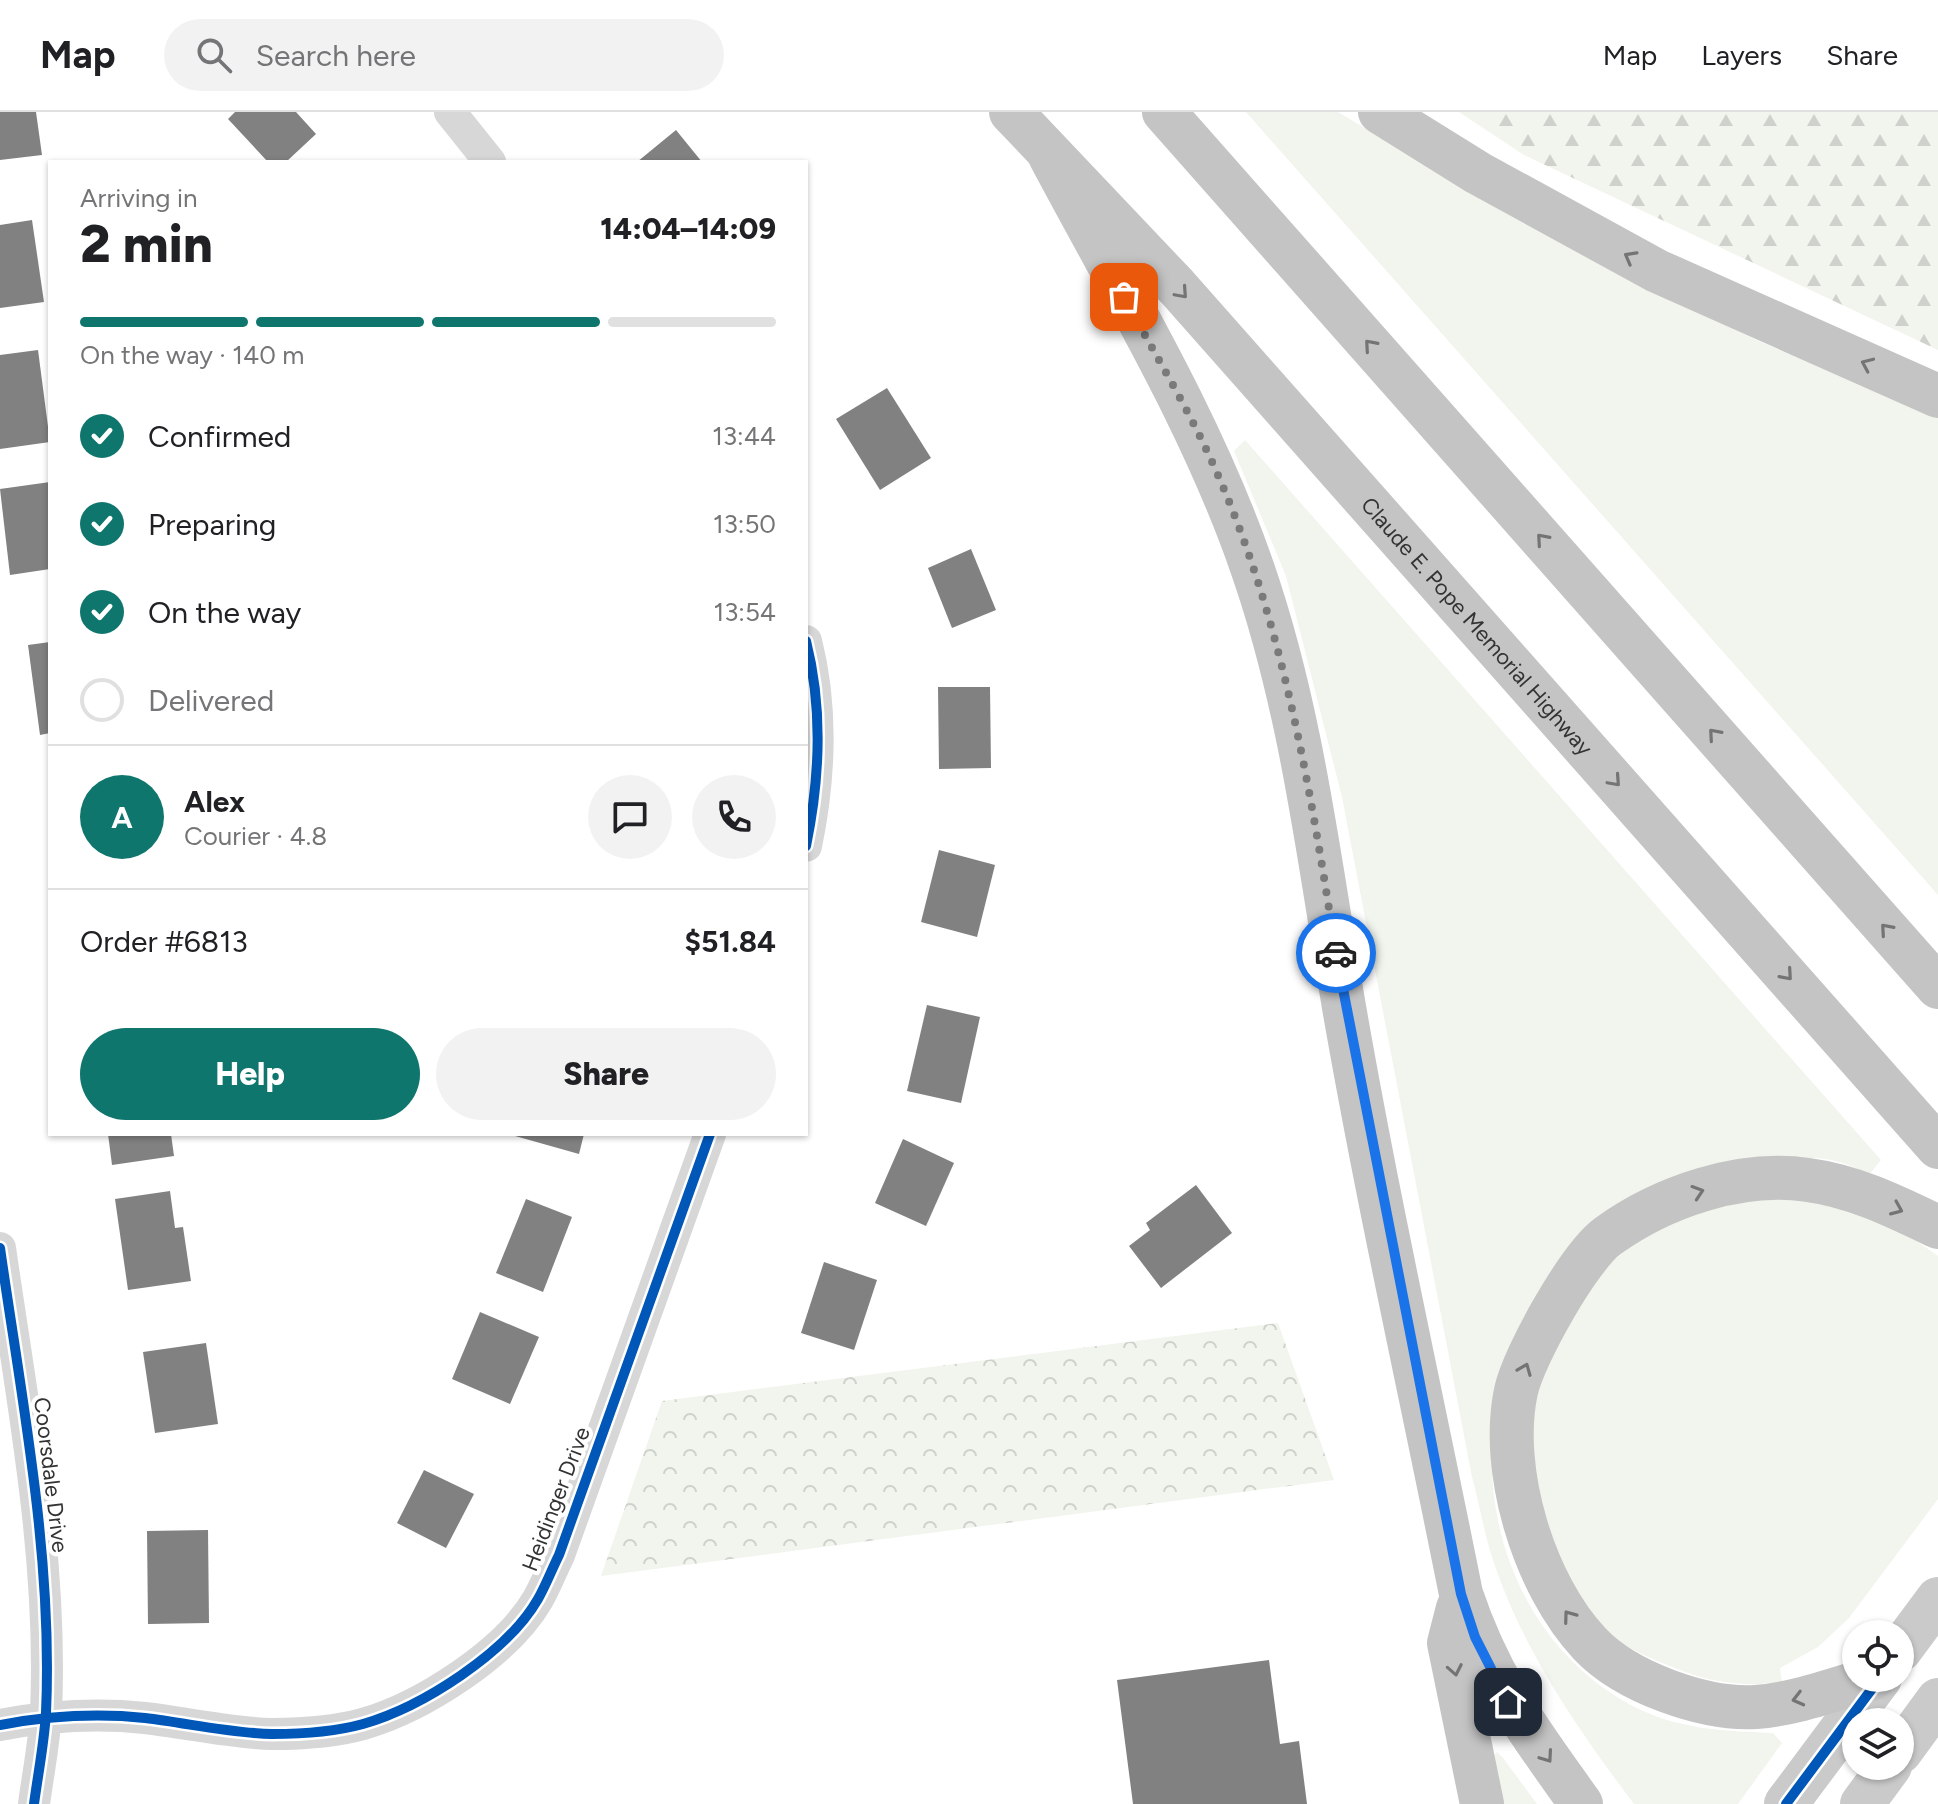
<!DOCTYPE html>
<html lang="en">
<head>
<meta charset="utf-8">
<style>
	:root { --surface:#fff; --page:#f2f2f2; --text:#202124; --muted:#757577; --line:#e0e0e0; --accent:#0f766e }
	body { margin:0; font-family:Figtree,sans-serif; background:var(--page); color:var(--text); height:100vh; display:flex; flex-direction:column; font-size:30px; white-space:nowrap }
	* { box-sizing:border-box; margin:0 }
	p { font-size:26px; color:var(--muted) }
	.icon { flex:none; width:44px; height:44px; fill:none; stroke:currentColor; stroke-width:2; stroke-linecap:round; stroke-linejoin:round }
	.map { position:relative; flex:1; overflow:hidden }
	.sheet { position:absolute; left:48px; top:48px; width:760px; height:976px; display:flex; flex-direction:column; background:var(--surface); border-radius:0px; box-shadow:0 2px 6px #0004 }
	.sheet>* { flex:none }
	.fabs { position:absolute; left:1842px; top:1508px; display:grid; gap:16px }
	.fabs a { display:grid; place-items:center; width:72px; height:72px; border-radius:50%; background:var(--surface); box-shadow:0 2px 6px #0004; font-size:40px }
	.pin { position:absolute; display:grid; place-items:center; width:68px; height:68px; color:#fff; margin:-34px; border-radius:16px; box-shadow:0 4px 12px #0006 }
	.courier { position:absolute; display:grid; place-items:center; width:80px; height:80px; margin:-40px; border:6px solid #1a73e8; border-radius:50%; background:#fff; color:#222; box-shadow:0 2px 10px #0007 }
	.head em { font-style:normal; font-weight:800 }
	.head div { display:flex; flex-direction:column-reverse }
	.head { display:flex; align-items:center; justify-content:space-between; height:136px; padding:0 32px }
	h1 { font-size:52px; font-weight:800; line-height:60px }
	.bar { display:grid; grid-template-columns:repeat(4,1fr); gap:12px 8px; align-content:center; height:96px; padding:0 32px }
	.bar i { height:10px; border-radius:6px; background:var(--line) }
	.bar .on { background:var(--accent) }
	.bar p { grid-column:span 4 }
	.line { display:flex; align-items:center; gap:20px; padding:0 32px; border-top:2px solid var(--line) }
	.line div { flex:1 }
	.round { display:grid; place-items:center; flex:none; width:84px; height:84px; border-radius:42px; background:var(--page) }
	ol { padding:0 32px; list-style:none }
	li { display:flex; align-items:center; gap:24px; height:88px }
	li p { margin-inline-start:auto }
	li .icon { padding:8px; border-radius:50%; background:var(--accent); color:#fff; stroke-width:4 }
	li:last-child { color:var(--muted) }
	li i { width:44px; height:44px; border:4px solid var(--line); border-radius:50% }
	.button { display:flex; gap:16px; margin-top:auto; padding:16px 32px }
	.button a { flex:1; height:92px; border-radius:48px; background:var(--accent); color:#fff; font-size:32px; font-weight:800; line-height:92px; text-align:center }
	.button a+a { background:var(--page); color:var(--text) }
	header { display:flex; align-items:center; gap:48px; box-sizing:border-box; height:112px; padding:0 40px; background:var(--surface); border-bottom:2px solid var(--line) }
	header strong { font-size:38px }
	nav { display:flex; gap:44px; margin-inline-start:auto; font-size:28px }
	.search { width:560px; height:72px; background:var(--page); display:flex; align-items:center; gap:20px; box-sizing:border-box; padding:0 28px; border-radius:44px; color:var(--muted); font-size:30px }
	.map>svg:first-child { display:block }
	.grass { fill:#f1f5ed }
	.forest { fill:url(#forest-firs) }
	.park { fill:url(#park-crowns) }
	.building { fill:#818181 }
	.lines { fill:none; stroke-linecap:round; stroke-linejoin:round }
	.street { stroke:#d7d7d7; stroke-width:32 }
	.primary { stroke:#cacaca; stroke-width:44 }
	.highway { stroke:#c4c4c4; stroke-width:44 }
	.cycleway-casing { stroke:#fff; stroke-width:15 }
	.cycleway { stroke:#0057b8; stroke-width:10 }
	.oneway { stroke:#747474 }
	.done { stroke:#7a7a7a; stroke-width:8; stroke-dasharray:0 14.4 }
	.route { stroke:#1a73e8; stroke-width:10 }
	.labels { text-anchor:middle; dominant-baseline:central; stroke-width:8; stroke-linejoin:round; paint-order:stroke }
	.street-label { font-size:22px; fill:#333; stroke:#fff }
</style>
</head>
<body>
<header>
<strong>Map</strong>
<div class="search"><svg class="icon" aria-label="search" viewBox="0 0 24 24"><circle cx="10" cy="10" r="6"/><path d="M15 15l6 6"/></svg>Search here</div>
<nav><a>Map</a><a>Layers</a><a>Share</a></nav>
</header>
<div class="map">
<svg width="1938" height="1692" viewBox="0 0 1938 1692">
	<defs>
		<pattern id="forest-firs" width="22" height="20" patternUnits="userSpaceOnUse" patternTransform="scale(2)"><rect width="22" height="20" fill="#f1f5ed"/><path d="M5 1l3.5 6h-7zM16 11l3.5 6h-7z" fill="#cfd2cc"/></pattern>
		<pattern id="park-crowns" width="20" height="18" patternUnits="userSpaceOnUse" patternTransform="scale(2)"><rect width="20" height="18" fill="#f1f5ed"/><path d="M2 6a3 3 0 1 1 6 0M12 15a3 3 0 1 1 6 0" fill="none" stroke="#cfd2cc"/></pattern>
	</defs>
	<rect width="100%" height="100%" fill="#fff"/>
	<g class="grass">
		<polygon points="1246,0 1338,0 1476,83 1643,173 1761,230 1938,306 1938,783"/>
		<path d="M1245,328L1881,1048L1869,1063C1807,1027 1769,1056 1711,1081C1674,1097 1637,1113 1600,1130C1588,1135 1570,1139 1561,1147C1556,1152 1552,1161 1548,1167C1527,1199 1516,1223 1505,1260C1465,1388 1517,1540 1643,1599C1685,1618 1728,1619 1773,1621L1782,1631L1738,1692H1634C1579,1619 1525,1541 1495,1454C1485,1426 1480,1394 1472,1365L1342,685L1286,464L1234,339Z"/>
		<path d="M1756,1087L1825,1088L1895,1114L1938,1144V1387L1849,1506L1818,1535L1780,1556L1782,1570C1743,1575 1712,1571 1675,1556C1657,1549 1637,1541 1620,1530C1551,1485 1516,1348 1538,1272C1553,1218 1591,1161 1637,1130C1673,1106 1715,1096 1756,1087Z"/>
		<polygon points="1497,1640 1503,1646 1537,1692 1503,1692 1492,1646"/>
	</g>
	<polygon class="forest" points="1459,0 1938,0 1938,238 1524,43"/>
	<polygon class="park" points="1278,1211 1334,1368 601,1464 662,1289"/>
	<g class="building">
		<polygon points="0,0 36,0 42,43 0,48"/>
		<polygon points="235,0 296,0 316,22 286,50 268,50 228,7"/>
		<polygon points="676,18 702,50 637,50"/>
		<polygon points="32,108 44,190 0,196 0,113"/>
		<polygon points="38,238 50,330 0,337 0,243"/>
		<polygon points="887,276 931,346 880,378 836,307"/>
		<polygon points="50,370 50,457 10,463 0,377"/>
		<polygon points="971,437 996,498 952,516 928,456"/>
		<polygon points="50,530 50,621 40,623 28,533"/>
		<polygon points="938,575 990,575 991,656 939,657"/>
		<polygon points="939,738 995,753 977,825 921,810"/>
		<polygon points="927,893 980,905 961,991 907,979"/>
		<polygon points="108,1022 171,1022 174,1044 112,1053"/>
		<polygon points="508,1022 584,1022 579,1042"/>
		<polygon points="903,1027 954,1051 926,1114 875,1091"/>
		<polygon points="1196,1073 1232,1121 1161,1176 1129,1134 1150,1118 1146,1111"/>
		<polygon points="170,1079 175,1116 183,1115 191,1169 128,1178 115,1087"/>
		<polygon points="526,1087 572,1105 543,1180 496,1161"/>
		<polygon points="824,1150 877,1168 854,1238 801,1221"/>
		<polygon points="480,1200 539,1225 510,1292 452,1267"/>
		<polygon points="206,1231 218,1312 155,1321 143,1240"/>
		<polygon points="424,1358 474,1382 446,1436 397,1411"/>
		<polygon points="208,1418 209,1511 148,1512 147,1419"/>
		<polygon points="1269,1548 1280,1632 1299,1629 1307,1692 1133,1692 1117,1568"/>
	</g>
	<g class="lines">
		<g class="street">
			<polyline points="450,0 490,50"/>
			<path d="M806,529C823,596 820,666 806,734"/>
			<path d="M0,1136C22,1290 53,1445 46,1601C44,1632 38,1662 34,1692"/>
			<path d="M0,1613C48,1604 96,1601 145,1606C187,1611 230,1621 272,1622C302,1622 334,1620 363,1612C422,1595 507,1541 538,1487C546,1473 552,1457 559,1443L710,1022"/>
		</g>
		<g class="primary">
			<polyline points="1900,1538 1938,1487"/>
			<polyline points="1900,1640 1938,1588"/>
			<polyline points="1786,1692 1880,1566"/>
			<polyline points="1862,1692 1890,1654"/>
		</g>
		<g class="highway">
			<path id="s1" d="M1011,0L1177,175L1938,1035"/>
			<polyline points="1164,0 1938,875"/>
			<polyline points="1380,0 1478,61 1657,159 1938,284"/>
			<path d="M1050,44C1122,180 1203,312 1253,458C1302,600 1319,748 1344,895C1378,1091 1422,1286 1461,1482C1490,1569 1529,1619 1581,1692"/>
			<polyline points="1458,1496 1449,1531 1482,1692"/>
			<path d="M1873,1566C1835,1577 1796,1592 1756,1595C1704,1598 1626,1570 1590,1532C1534,1473 1499,1358 1516,1279C1524,1243 1579,1145 1608,1124C1662,1085 1740,1058 1808,1068C1854,1074 1896,1095 1938,1115"/>
		</g>
		<defs>
			<g id="cycleway">
				<path d="M806,529C823,596 820,666 806,734"/>
				<path d="M0,1136C22,1290 53,1445 46,1601C44,1632 38,1662 34,1692"/>
				<path d="M0,1613C48,1604 96,1601 145,1606C187,1611 230,1621 272,1622C302,1622 334,1620 363,1612C422,1595 507,1541 538,1487C546,1473 552,1457 559,1443L710,1022"/>
				<polyline points="1786,1692 1880,1566"/>
			</g>
		</defs>
		<use href="#cycleway" class="cycleway-casing"/>
		<use href="#cycleway" class="cycleway"/>
	</g>
	<defs><path id="oneway-chevron" d="M-2-3.5L2.5 0L-2 3.5" fill="none" stroke-width="1.6" stroke-linecap="round" stroke-linejoin="round" transform="scale(2)"/></defs>
	<g class="oneway">
		<use href="#oneway-chevron" transform="translate(1630 145) rotate(-151)"/>
		<use href="#oneway-chevron" transform="translate(1182 181) rotate(48)"/>
		<use href="#oneway-chevron" transform="translate(1370 233) rotate(-131)"/>
		<use href="#oneway-chevron" transform="translate(1867 252) rotate(-156)"/>
		<use href="#oneway-chevron" transform="translate(1542 427) rotate(-131)"/>
		<use href="#oneway-chevron" transform="translate(1714 622) rotate(-131)"/>
		<use href="#oneway-chevron" transform="translate(1615 669) rotate(48)"/>
		<use href="#oneway-chevron" transform="translate(1886 817) rotate(-131)"/>
		<use href="#oneway-chevron" transform="translate(1787 863) rotate(49)"/>
		<use href="#oneway-chevron" transform="translate(1698 1080) rotate(-18)"/>
		<use href="#oneway-chevron" transform="translate(1897 1097) rotate(23)"/>
		<use href="#oneway-chevron" transform="translate(1525 1257) rotate(-68)"/>
		<use href="#oneway-chevron" transform="translate(1569 1504) rotate(-126)"/>
		<use href="#oneway-chevron" transform="translate(1455 1558) rotate(79)"/>
		<use href="#oneway-chevron" transform="translate(1798 1587) rotate(166)"/>
		<use href="#oneway-chevron" transform="translate(1547 1645) rotate(55)"/>
	</g>
	<g class="lines">
		<path class="done" d="M1124,185C1154,241 1187,294 1213,352C1283,507 1310,675 1336,841"/>
		<polyline class="route" points="1336,841 1461,1482 1475,1525 1508,1590"/>
	</g>
	<g class="labels">
		<g class="street-label">
			<text stroke="none"><textPath href="#s1" startOffset="694">Claude E. Pope Memorial Highway</textPath></text>
			<text transform="translate(51 1363) rotate(83)">Coorsdale Drive</text>
			<text transform="translate(556 1387) rotate(-69)">Heidinger Drive</text>
		</g>
	</g>
</svg>
<div class="fabs">
<a><svg class="icon" aria-label="locate" viewBox="0 0 24 24"><circle cx="12" cy="12" r="6"/><path d="M12 2v4M12 18v4M2 12h4M18 12h4"/></svg></a>
<a><svg class="icon" aria-label="layers" viewBox="0 0 24 24"><path d="M12 4l9 5-9 5-9-5zM3 14l9 5 9-5"/></svg></a>
</div>
<div class="pin" style="left:1124px;top:185px;background:#ea580c"><svg class="icon" aria-label="bag" viewBox="0 0 24 24"><path d="M5 8h14l-1 12H6zM9 8a3 3 0 0 1 6 0"/></svg></div>
<div class="pin" style="left:1508px;top:1590px;background:#1f2937"><svg class="icon" aria-label="home" viewBox="0 0 24 24"><path d="M3 11l9-7 9 7M6 9v11h12V9"/></svg></div>
<div class="courier" style="left:1336px;top:841px"><svg class="icon" aria-label="car" viewBox="0 0 24 24"><path d="M5 17H2v-5l4-1 3-4h7l3 4 3 1v5h-3M9 17h6M6 11h13"/><circle cx="7" cy="17" r="2"/><circle cx="17" cy="17" r="2"/></svg></div>
<section class="sheet">
<div class="head"><div><h1>2 min</h1><p>Arriving in</p></div><em>14:04–14:09</em></div>
<div class="bar"><i class="on"></i><i class="on"></i><i class="on"></i><i></i><p>On the way · 140 m</p></div>
<ol>
<li><svg class="icon" aria-label="check" viewBox="0 0 24 24"><path d="M5 12l5 5 9-10"/></svg>Confirmed<p>13:44</p></li>
<li><svg class="icon" aria-label="check" viewBox="0 0 24 24"><path d="M5 12l5 5 9-10"/></svg>Preparing<p>13:50</p></li>
<li><svg class="icon" aria-label="check" viewBox="0 0 24 24"><path d="M5 12l5 5 9-10"/></svg>On the way<p>13:54</p></li>
<li><i></i>Delivered</li>
</ol>
<div class="line" style="height:144px"><b class="round" style="background:var(--accent);color:#fff">A</b><div><b>Alex</b><p>Courier · 4.8</p></div><a class="round"><svg class="icon" aria-label="chat" viewBox="0 0 24 24"><path d="M4 5h16v11H9l-5 4z"/></svg></a><a class="round"><svg class="icon" aria-label="phone" viewBox="0 0 24 24"><path d="M5 4h4l2 5-3 2q2 4 5 5l2-3 5 2v4C11 20 4 13 5 4z"/></svg></a></div>
<div class="line" style="height:104px"><div>Order #6813</div><b>$51.84</b></div>
<div class="button"><a>Help</a><a>Share</a></div>
</section>
</div>
</body>
</html>
